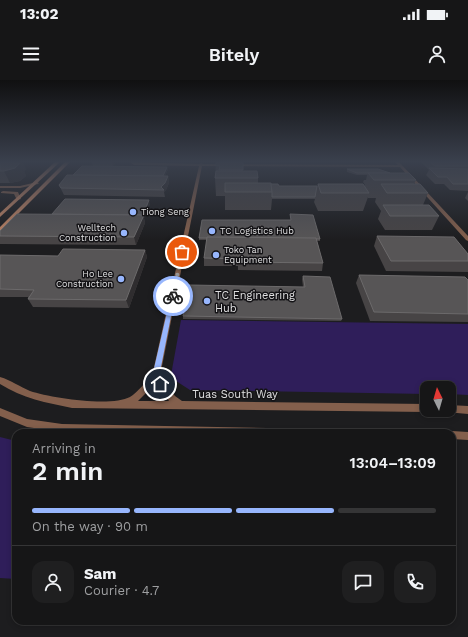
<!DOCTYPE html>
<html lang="en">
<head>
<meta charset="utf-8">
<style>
	:root { --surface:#161617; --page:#1f1f20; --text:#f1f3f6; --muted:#9e9fa1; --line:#353536; --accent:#97b6fd }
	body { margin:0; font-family:"Work Sans",sans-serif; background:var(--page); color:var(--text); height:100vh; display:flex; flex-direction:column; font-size:15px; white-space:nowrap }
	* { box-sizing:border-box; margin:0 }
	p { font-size:13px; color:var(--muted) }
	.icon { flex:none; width:22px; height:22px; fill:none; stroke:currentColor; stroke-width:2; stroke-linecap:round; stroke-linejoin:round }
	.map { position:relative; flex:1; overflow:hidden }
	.side { position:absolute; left:12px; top:349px; width:444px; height:196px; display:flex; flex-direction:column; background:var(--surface); border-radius:12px; box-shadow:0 2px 6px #0003,0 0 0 1px var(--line) }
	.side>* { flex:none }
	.needle { width:26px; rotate:355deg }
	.controls { position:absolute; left:420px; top:301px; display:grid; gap:8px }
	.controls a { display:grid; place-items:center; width:36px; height:36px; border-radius:8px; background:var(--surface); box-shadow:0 2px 6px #0003,0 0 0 1px var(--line); font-size:20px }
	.pin { position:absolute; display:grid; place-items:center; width:34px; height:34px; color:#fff; margin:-17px; border:2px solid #fff; border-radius:50%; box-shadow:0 1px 4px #0007 }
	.courier { position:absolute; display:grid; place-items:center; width:40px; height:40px; margin:-20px; border:3px solid #97b6fd; border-radius:50%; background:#fff; color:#222; box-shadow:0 1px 5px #0007 }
	.summary em { font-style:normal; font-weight:600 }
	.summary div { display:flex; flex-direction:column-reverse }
	.summary { display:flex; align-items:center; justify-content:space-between; height:68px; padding:0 20px }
	h1 { font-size:26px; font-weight:600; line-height:30px }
	.bar { display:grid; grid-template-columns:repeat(4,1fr); gap:6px 4px; align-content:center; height:48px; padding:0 20px }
	.bar i { height:5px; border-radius:3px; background:var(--line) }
	.bar .selected { background:var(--accent) }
	.bar p { grid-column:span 4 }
	.line { display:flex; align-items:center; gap:10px; padding:0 20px; border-top:1px solid var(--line) }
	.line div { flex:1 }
	.round { display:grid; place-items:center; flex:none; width:42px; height:42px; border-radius:12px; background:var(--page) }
	.status { display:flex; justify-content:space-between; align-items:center; height:28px; padding:0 20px; background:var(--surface); direction:ltr }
	.status svg { height:11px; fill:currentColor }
	header { display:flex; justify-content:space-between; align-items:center; height:52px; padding:0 20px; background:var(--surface); font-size:18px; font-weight:600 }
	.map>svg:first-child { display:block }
	.green { fill:#2f1e5a }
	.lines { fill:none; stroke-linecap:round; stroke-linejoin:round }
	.street { fill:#835f4c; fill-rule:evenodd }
	.secondary { fill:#be8465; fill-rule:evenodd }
	.wall { fill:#474445 }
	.shaded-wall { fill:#2f2d2f }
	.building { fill:#575556; stroke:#6c6a6b }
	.route { fill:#97b6fd }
	.done { stroke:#9c9c9d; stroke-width:4; stroke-dasharray:0 7.2 }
	.poi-dot { fill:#97b6fd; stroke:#141316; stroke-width:1.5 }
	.labels { text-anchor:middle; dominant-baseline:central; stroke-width:3; stroke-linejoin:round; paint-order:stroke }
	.far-poi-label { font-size:9px; fill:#e0e0e1; stroke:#141316; text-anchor:start }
	.poi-label { font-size:11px; fill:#e0e0e1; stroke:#141316; text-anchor:start }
	.street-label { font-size:11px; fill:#e0e0e1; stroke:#141316 }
</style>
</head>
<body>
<div class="status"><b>13:02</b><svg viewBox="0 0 49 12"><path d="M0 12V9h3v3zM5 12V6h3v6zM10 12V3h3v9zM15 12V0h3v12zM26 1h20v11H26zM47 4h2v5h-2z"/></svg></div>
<header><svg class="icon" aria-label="menu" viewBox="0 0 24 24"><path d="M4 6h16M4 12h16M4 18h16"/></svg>Bitely<svg class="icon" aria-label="person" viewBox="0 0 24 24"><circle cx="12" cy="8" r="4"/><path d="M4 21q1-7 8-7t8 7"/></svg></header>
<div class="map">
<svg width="468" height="557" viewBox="0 0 468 557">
	<rect width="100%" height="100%" fill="#1d1d1f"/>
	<g class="green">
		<polygon points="181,240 468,244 468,315 449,314 449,308 427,308 427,314 190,310 176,301 171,295"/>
		<polygon points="0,357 16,361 16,499 0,498"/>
	</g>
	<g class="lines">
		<g class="street">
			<path d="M130,82L199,84L201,83L203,84L398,85L395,82H399L468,156V161L466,160L400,87L202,86L160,296L175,316L182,321L427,324V330L430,331L427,332L72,328C47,323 22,318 0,304V297C11,300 20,307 30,311C51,318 111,327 130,317C138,312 145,302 152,296L199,86L134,85ZM156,303L169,321H138Z"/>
			<polygon points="37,102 39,103 38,104 20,108 0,108 0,106 20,106"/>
			<polygon points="3,111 18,112 21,119 17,120 14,114 1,113 1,112"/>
			<polygon points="449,325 468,326 468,334 446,332 445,330 449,330"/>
			<polygon points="0,328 27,339 62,344 318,349 321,350 323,353 62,352 27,347 0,336"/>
			<polygon points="452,351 468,352 468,360 452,359 452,353 448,353"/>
		</g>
		<g class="secondary">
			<polygon points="55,82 60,82 0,137 0,133"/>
			<polygon points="65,82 70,82 0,152 0,147"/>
		</g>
	</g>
	<g class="wall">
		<polygon points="0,82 26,89 24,91 26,96 20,101 10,103 0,103"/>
		<polygon points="91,82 116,82 113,86 93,86"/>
		<polygon points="216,82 243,82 243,91 258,98 258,103 271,104 279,106 317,106 318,104 364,106 365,105 363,102 364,100 366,100 367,95 357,95 347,92 347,89 416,100 414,104 428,113 423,125 439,136 432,150 385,150 378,139 381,131 375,122 376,118 368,118 368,117 363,131 318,131 314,122 315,119 272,119 271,130 225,130 225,116 216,116 215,98"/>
		<polygon points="421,82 468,82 468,111 450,110 444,104 435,104 426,95 429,90"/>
		<polygon points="168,89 165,96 168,96 169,103 166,110 164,112 165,117 64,115 59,105 74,95"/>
		<polygon points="468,112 468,121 465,118"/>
		<polygon points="150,124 144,138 145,143 136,165 0,164 0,151 52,135 52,134"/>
		<polygon points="290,134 320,159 320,161 317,161 323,183 322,191 238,190 238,186 204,186 204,178 207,160 199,160 199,158 291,140"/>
		<polygon points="377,156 468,174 468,192 386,191 374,166"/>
		<polygon points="145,170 147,177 129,228 33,227 28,219 28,217 0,217 0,175 58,176"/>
		<polygon points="359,195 468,200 468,242 370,241 356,203"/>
		<polygon points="303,196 342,239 341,241 183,239 183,236 303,207 302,199"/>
	</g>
	<g class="shaded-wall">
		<polygon points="14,82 23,82 26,89 24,91 26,96 20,101 10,103 4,91"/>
		<polygon points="112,82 116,82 113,86"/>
		<polygon points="167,87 168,89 164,98 163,96"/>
		<polygon points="168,96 169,103 166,110 164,112 164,110 161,107"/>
		<polygon points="149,120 150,124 144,138 145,143 136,165 134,157 143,136 143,135"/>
		<polygon points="145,170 147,177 129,228 126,220"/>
	</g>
	<g class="building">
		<polygon points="0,82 14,82 13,83 20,83 15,88 4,91 0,91"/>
		<polygon points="217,82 243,82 243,90 219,90 220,86 215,85"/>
		<polygon points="430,82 468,82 468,86 435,86"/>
		<polygon points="82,86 167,87 163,96 73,95"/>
		<polygon points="429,88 468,89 468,104 453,104 447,97 438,97"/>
		<polygon points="347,89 378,89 390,93 357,93"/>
		<polygon points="216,91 257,91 258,98 215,98"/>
		<polygon points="368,93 409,93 416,100 374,100"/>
		<polygon points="67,95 168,96 165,103 161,107 164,110 61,108 59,105"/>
		<polygon points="225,103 271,103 272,112 225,112"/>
		<polygon points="271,104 278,104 279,106 317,106 315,117 272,117 272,112"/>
		<polygon points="318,104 363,104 369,113 321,113"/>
		<polygon points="381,104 420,104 428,113 387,113"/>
		<polygon points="65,119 149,120 143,135 52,134"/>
		<polygon points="383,125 429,125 439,136 390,136"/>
		<polygon points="17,134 144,135 134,157 0,156 0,151"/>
		<polygon points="290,134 313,135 320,159 199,158 202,140 291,140"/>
		<polygon points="377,156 454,157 468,174 468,181 391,181"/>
		<polygon points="207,157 316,158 323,183 238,182 238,179 204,178"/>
		<polygon points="63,169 145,170 126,220 28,219 34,210 0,209 0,175 58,176"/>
		<polygon points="359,195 465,197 468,200 468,234 374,232"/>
		<polygon points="303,196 330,197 342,239 183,236 189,205 305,207"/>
	</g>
	<linearGradient id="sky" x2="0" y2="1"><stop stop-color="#101011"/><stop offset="0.51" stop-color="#3a404d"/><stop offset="1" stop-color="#3a404d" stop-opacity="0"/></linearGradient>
	<rect width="468" height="160" fill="url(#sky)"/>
	<polygon class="route" points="171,215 175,216 159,297 164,304 160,307 158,306 152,297"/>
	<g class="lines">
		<polyline class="done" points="173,216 182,172"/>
	</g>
	<g class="poi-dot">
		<circle cx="133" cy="132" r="4"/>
		<circle cx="212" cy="151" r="4"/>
		<circle cx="124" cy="153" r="4"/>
		<circle cx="216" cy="175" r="4"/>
		<circle cx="121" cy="199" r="4"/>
		<circle cx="207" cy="221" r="4"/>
	</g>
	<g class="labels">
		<g class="far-poi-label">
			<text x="141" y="132">Tiong Seng</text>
			<text x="116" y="148" text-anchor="end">Welltech<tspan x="116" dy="10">Construction</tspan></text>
			<text x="220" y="151">TC Logistics Hub</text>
			<text x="224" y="170">Toko Tan<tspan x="224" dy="10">Equipment</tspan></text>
			<text x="113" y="194" text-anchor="end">Ho Lee<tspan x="113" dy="10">Construction</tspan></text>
		</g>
		<g class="poi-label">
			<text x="215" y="215">TC Engineering<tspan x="215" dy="13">Hub</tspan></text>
		</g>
		<g class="street-label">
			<text x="235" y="314">Tuas South Way</text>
		</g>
	</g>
</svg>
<div class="controls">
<a><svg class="needle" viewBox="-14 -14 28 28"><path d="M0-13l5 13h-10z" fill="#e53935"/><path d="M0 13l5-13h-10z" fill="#9e9fa1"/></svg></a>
</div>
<div class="pin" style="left:182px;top:172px;background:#ea580c"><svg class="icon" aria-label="bag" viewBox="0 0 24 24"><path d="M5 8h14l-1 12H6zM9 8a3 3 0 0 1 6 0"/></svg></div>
<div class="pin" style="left:160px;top:304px;background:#1f2937"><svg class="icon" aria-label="home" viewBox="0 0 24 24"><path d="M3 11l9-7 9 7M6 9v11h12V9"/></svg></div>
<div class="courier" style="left:173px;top:216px"><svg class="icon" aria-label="bike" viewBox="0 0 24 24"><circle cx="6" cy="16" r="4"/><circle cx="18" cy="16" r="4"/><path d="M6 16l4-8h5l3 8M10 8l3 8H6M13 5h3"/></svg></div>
<section class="side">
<div class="summary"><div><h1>2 min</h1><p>Arriving in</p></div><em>13:04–13:09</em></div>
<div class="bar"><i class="selected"></i><i class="selected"></i><i class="selected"></i><i></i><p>On the way · 90 m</p></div>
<div class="line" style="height:72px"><a class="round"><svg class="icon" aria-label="person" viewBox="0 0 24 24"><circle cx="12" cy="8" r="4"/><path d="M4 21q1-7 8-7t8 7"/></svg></a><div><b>Sam</b><p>Courier · 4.7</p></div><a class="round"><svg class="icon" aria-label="chat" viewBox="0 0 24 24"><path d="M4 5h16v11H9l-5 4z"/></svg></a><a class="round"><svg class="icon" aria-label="phone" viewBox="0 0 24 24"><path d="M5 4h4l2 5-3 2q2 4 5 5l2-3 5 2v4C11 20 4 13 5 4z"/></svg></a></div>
</section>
</div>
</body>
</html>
